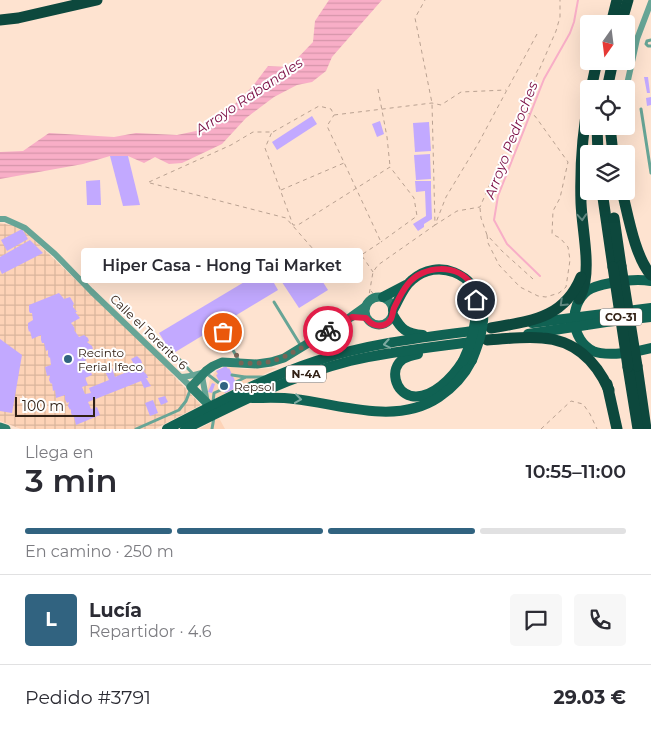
<!DOCTYPE html>
<html lang="es">
<head>
<meta charset="utf-8">
<style>
	:root { --surface:#fff; --page:#f7f7f7; --text:#2b2b33; --muted:#7c7c81; --line:#e1e1e2; --accent:#316380 }
	body { margin:0; font-family:Montserrat,sans-serif; background:var(--page); color:var(--text); height:100vh; display:flex; flex-direction:column; font-size:19px; white-space:nowrap }
	* { box-sizing:border-box; margin:0 }
	p { font-size:16px; color:var(--muted) }
	.icon { flex:none; width:28px; height:28px; fill:none; stroke:currentColor; stroke-width:2; stroke-linecap:round; stroke-linejoin:round }
	.map { position:relative; height:429px; overflow:hidden }
	.panel { display:flex; flex-direction:column; background:var(--surface); flex:1 }
	.panel>* { flex:none }
	.needle { width:32px; rotate:194deg }
	.fabs { position:absolute; left:580px; top:15px; display:grid; gap:10px }
	.fabs a { display:grid; place-items:center; width:55px; height:55px; border-radius:5px; background:var(--surface); box-shadow:0 5px 20px #0002; font-size:25px }
	.scale { position:absolute; left:15px; bottom:12px; width:80px; box-sizing:border-box; padding-left:5px; border:2px solid #312015; border-top:0; font-size:14px; line-height:18px; white-space:nowrap; color:#312015; -webkit-text-stroke:4px #fff; paint-order:stroke }
	.pin { position:absolute; display:grid; place-items:center; width:42px; height:42px; color:#fff; margin:-21px; border:2px solid #fff; border-radius:50%; box-shadow:0 1px 5px #0007 }
	.courier { position:absolute; display:grid; place-items:center; width:50px; height:50px; margin:-25px; border:4px solid #e11d48; border-radius:50%; background:#fff; color:#222; box-shadow:0 1px 6px #0007 }
	.bubble { position:absolute; height:35px; border-radius:5px; background:var(--surface); box-shadow:0 5px 20px #0002; font-size:16px; font-weight:600; line-height:35px; text-align:center }
	.overview em { font-style:normal; font-weight:600 }
	.overview div { display:flex; flex-direction:column-reverse }
	.overview { display:flex; align-items:center; justify-content:space-between; height:85px; padding:0 25px }
	h1 { font-size:32px; font-weight:600; line-height:38px }
	.bar { display:grid; grid-template-columns:repeat(4,1fr); gap:8px 5px; align-content:center; height:60px; padding:0 25px }
	.bar i { height:6px; border-radius:4px; background:var(--line) }
	.bar .current { background:var(--accent) }
	.bar p { grid-column:span 4 }
	.line { display:flex; align-items:center; gap:12px; padding:0 25px; border-top:1px solid var(--line) }
	.line div { flex:1 }
	.round { display:grid; place-items:center; flex:none; width:52px; height:52px; border-radius:5px; background:var(--page) }
	.map>svg:first-child { display:block }
	.built { fill:#fdd3b7 }
	.industrial { fill:url(#industrial-grid) }
	.water { fill:url(#water-rules) }
	.lines { fill:none; stroke-linecap:round; stroke-linejoin:round }
	.stream { stroke:#f8aec7; stroke-width:2 }
	.building { fill:#c2a9ff }
	.path { stroke:#b9a191; stroke-width:1; stroke-dasharray:4 4; stroke-linecap:butt }
	.lane { stroke:#67a596; stroke-width:3 }
	.street { stroke:#67a596; stroke-width:6 }
	.secondary { stroke:#2e806f; stroke-width:9 }
	.primary { stroke:#106253; stroke-width:10 }
	.highway { stroke:#0d483d; stroke-width:11 }
	.primary-bridge { stroke:#106253; stroke-width:10 }
	.highway-bridge { stroke:#0d483d; stroke-width:11 }
	.oneway { stroke:#628881 }
	.oneway2 { stroke:#7ca9a0 }
	.done { stroke:#796456; stroke-width:5; stroke-dasharray:0 9 }
	.route { stroke:#e11d48; stroke-width:6 }
	.poi-dot { fill:#316380; stroke:#fff; stroke-width:2 }
	.labels { text-anchor:middle; dominant-baseline:central; stroke-width:4; stroke-linejoin:round; paint-order:stroke }
	.shield { fill:#fff; stroke:#6f635b; stroke-width:1 }
	.shield-label { font-size:11px; font-weight:bold; fill:#312015 }
	.street-label { font-size:12px; fill:#312015; stroke:#fff }
	.poi-label { font-size:12px; fill:#312015; stroke:#fff; text-anchor:start }
	.water-label { font-size:14px; font-style:italic; fill:#7c1046; stroke:#fff }
</style>
</head>
<body>
<div class="map">
<svg width="651" height="429" viewBox="0 0 651 429">
	<defs>
		<pattern id="industrial-grid" width="8" height="8" patternUnits="userSpaceOnUse" patternTransform="scale(1.25)"><rect width="8" height="8" fill="#fdd3b7"/><path d="M0 4h8M4 0v8" fill="none" stroke="#d9b59c"/></pattern>
		<pattern id="water-rules" width="6" height="5" patternUnits="userSpaceOnUse" patternTransform="scale(1.25)"><rect width="6" height="5" fill="#f8aec7"/><path d="M0 2.5h6" fill="none" stroke="#d595aa"/></pattern>
	</defs>
	<rect width="100%" height="100%" fill="#fee3d0"/>
	<g class="built">
		<polygon points="226,366 244,369 277,368 210,401 207,393 210,379 216,371"/>
		<polygon points="219,418 225,429 199,429"/>
	</g>
	<polygon class="industrial" points="0,223 21,227 161,362 201,405 155,429 21,429 0,421"/>
	<polygon class="water" points="329,0 382,0 332,57 326,71 312,82 297,85 274,97 246,118 222,144 182,163 169,164 155,157 144,163 128,156 110,156 83,164 0,179 0,152 23,151 49,133 114,137 136,133 177,135 196,131 229,110 252,87 268,66 289,67 313,42 315,21"/>
	<g class="lines">
		<polyline class="stream" points="540,276 507,244 494,220 498,196 544,79 570,33 574,22 578,0"/>
	</g>
	<g class="building">
		<polygon points="644,77 648,77 650,93 647,93"/>
		<polygon points="651,97 651,105 647,106 646,98"/>
		<polygon points="312,116 317,124 277,150 272,142"/>
		<polygon points="380,121 384,134 377,137 372,124"/>
		<polygon points="429,122 431,151 415,152 413,123"/>
		<polygon points="430,154 431,179 416,180 414,155"/>
		<polygon points="110,156 128,156 140,205 123,206"/>
		<polygon points="100,180 101,205 87,205 86,181"/>
		<polygon points="415,181 431,181 431,191 432,219 424,224 424,227 418,231 413,224 426,216 425,191 416,192"/>
		<polygon points="22,229 28,239 7,251 1,240"/>
		<polygon points="30,240 43,253 2,274 0,270 0,257"/>
		<polygon points="301,248 328,290 299,308 272,267"/>
		<polygon points="266,269 278,290 172,354 159,333"/>
		<polygon points="59,293 64,299 70,297 73,302 74,304 73,305 73,307 77,312 75,312 80,318 71,323 74,327 75,330 74,330 79,337 84,335 88,338 89,341 87,342 92,346 93,349 82,354 85,357 86,360 85,361 89,365 90,367 87,368 91,372 92,375 85,378 88,385 82,387 85,394 91,393 89,388 109,380 105,371 112,368 115,377 136,368 131,359 137,356 141,360 142,363 140,364 144,368 145,370 143,371 147,375 148,378 146,378 151,386 144,388 141,381 88,402 91,409 97,407 100,415 76,425 74,417 73,417 71,413 71,409 70,410 68,406 69,402 67,403 65,399 65,395 56,398 55,390 53,391 52,383 51,384 49,380 50,375 47,376 45,367 51,365 50,357 49,358 48,355 48,350 46,351 44,343 42,343 41,340 41,335 32,339 30,331 29,332 28,328 28,323 33,320 32,313 30,313 29,311 29,305"/>
		<polygon points="0,339 22,355 12,413 0,411"/>
		<polygon points="226,366 228,369 229,368 238,387 225,393 216,375 218,374 216,371"/>
		<polygon points="212,383 215,384 212,393 208,392"/>
		<polygon points="165,396 168,402 161,405 158,398"/>
		<polygon points="153,400 158,413 150,416 145,403"/>
	</g>
	<g class="lines">
		<g class="path">
			<polyline points="537,34 478,144 446,197 435,225 457,211 480,207 556,31 560,17 560,0"/>
			<polyline points="378,89 387,137 390,166"/>
			<polyline points="273,132 319,106 331,109 334,115 432,103 441,105 461,92 506,90"/>
			<polyline points="149,182 231,145 253,132 272,132 265,148 293,225 298,225 390,167 414,198 417,216 381,242"/>
			<polyline points="150,183 286,218 334,273 381,242 327,126 334,115"/>
			<polyline points="281,190 344,163"/>
			<polyline points="480,208 481,218 487,235 503,252 533,279"/>
			<polyline points="487,235 488,243 499,265 520,287 538,296 546,297 559,293 566,287 570,260 568,247 560,238 552,234 553,211 560,198 568,162 535,116 523,111"/>
			<polyline points="362,256 373,272"/>
			<polyline points="371,291 376,297"/>
			<polyline points="368,301 373,272 378,265 435,225 432,103 415,18 425,0"/>
			<polyline points="541,429 571,401 583,404 590,414 597,429"/>
		</g>
		<g class="lane">
			<polyline points="651,40 647,41 646,44 648,46 651,46"/>
			<polyline points="641,109 651,173"/>
			<polyline points="274,302 301,346"/>
			<polyline points="223,332 239,361"/>
			<polyline points="179,359 193,374"/>
			<polyline points="206,373 219,383"/>
			<polyline points="232,375 245,377"/>
			<polyline points="236,382 246,377 264,377"/>
			<polyline points="213,402 214,393 223,389"/>
			<polyline points="136,429 179,410 186,401 191,388"/>
			<polyline points="212,429 214,417"/>
		</g>
		<g class="street">
			<polyline points="626,89 637,39 651,2"/>
			<polyline points="0,219 5,219 25,228 55,254 91,291 191,387"/>
			<polyline points="202,376 207,403"/>
			<path d="M181,377C189,377 197,374 205,372"/>
		</g>
		<g class="secondary">
			<circle cx="379" cy="311" r="14"/>
			<polyline points="209,408 208,404 191,387 206,371 213,366 222,362 257,364 271,362 284,358 351,317 365,307"/>
			<polyline points="0,427 6,429"/>
		</g>
		<g class="primary">
			<path d="M651,281C639,279 628,280 616,282C606,284 595,285 587,291C568,306 571,340 593,351C607,357 637,352 651,348"/>
			<polyline points="383,297 406,285"/>
			<path d="M393,310C399,300 403,287 412,280C438,257 475,274 483,306"/>
			<path d="M393,315C401,329 406,334 423,335"/>
			<polyline points="532,323 651,308"/>
			<polyline points="528,334 606,322 651,317"/>
			<path d="M418,354C413,355 408,356 403,359C389,369 395,392 411,396C432,400 453,377 463,361"/>
			<path d="M252,398C266,398 281,397 294,399C341,404 396,426 439,397C454,387 464,376 472,360"/>
			<path d="M167,429C215,404 264,378 316,361C369,343 426,337 481,330"/>
			<path d="M185,429C239,402 291,376 350,361C392,351 436,347 479,341"/>
		</g>
		<g class="highway">
			<polyline points="0,20 18,18 97,0"/>
			<polyline points="611,24 617,0"/>
			<polyline points="621,24 628,0"/>
			<polyline points="591,89 597,61"/>
			<polyline points="607,89 613,61"/>
			<polyline points="597,126 598,154"/>
			<polyline points="610,126 613,154"/>
			<polyline points="602,191 613,267"/>
			<path d="M622,191C628,215 635,257 651,275"/>
			<polyline points="614,218 621,266"/>
			<path d="M579,299C582,293 584,287 585,281C589,258 582,227 581,203C580,168 582,133 589,99"/>
			<path d="M491,328C530,321 564,319 581,277"/>
			<path d="M487,340C505,339 524,336 542,338C574,340 596,361 609,390"/>
			<polyline points="637,366 646,429"/>
			<polyline points="628,367 638,429"/>
			<polyline points="607,384 617,429"/>
		</g>
		<g class="primary-bridge">
			<path d="M472,360C479,343 485,325 483,306"/>
			<path d="M463,361C472,343 476,326 476,306"/>
		</g>
		<g class="highway-bridge">
			<polyline points="621,266 637,366"/>
			<polyline points="613,267 628,367"/>
		</g>
	</g>
	<defs><path id="oneway-chevron" d="M-2-3.5L2.5 0L-2 3.5" fill="none" stroke-width="1.6" stroke-linecap="round" stroke-linejoin="round" transform="scale(1.25)"/></defs>
	<g class="oneway">
		<use href="#oneway-chevron" transform="translate(582 217) rotate(86)"/>
		<use href="#oneway-chevron" transform="translate(563 303) rotate(136)"/>
	</g>
	<g class="oneway2">
		<use href="#oneway-chevron" transform="translate(387 344) rotate(170)"/>
		<use href="#oneway-chevron" transform="translate(298 399) rotate(8)"/>
	</g>
	<g class="lines">
		<path class="done" d="M223,332L241,363C251,363 262,364 272,361C290,356 313,341 328,331"/>
		<path class="route" d="M328,331L352,317L366,318C370,324 378,328 386,324C393,320 392,314 394,308C398,300 402,291 408,284C423,265 458,263 472,285C475,289 475,295 476,300"/>
	</g>
	<g class="poi-dot">
		<circle cx="68" cy="359" r="5"/>
		<circle cx="224" cy="386" r="5"/>
	</g>
	<g class="labels">
		<g class="shield">
			<rect x="600" y="308.5" width="42" height="17" rx="4"/>
			<rect x="286" y="365.5" width="40" height="17" rx="4"/>
		</g>
		<g class="shield-label">
			<text x="621" y="317">CO-31</text>
			<text x="306" y="374">N-4A</text>
		</g>
		<g class="street-label">
			<text transform="translate(149 332) rotate(44)">Calle el Torerito 6</text>
		</g>
		<g class="poi-label">
			<text x="78" y="352">Recinto<tspan x="78" dy="14">Ferial Ifeco</tspan></text>
			<text x="234" y="386">Repsol</text>
		</g>
		<g class="water-label">
			<text transform="translate(249 96) rotate(-34)">Arroyo Rabanales</text>
			<text transform="translate(511 140) rotate(-69)">Arroyo Pedroches</text>
		</g>
	</g>
</svg>
<div class="fabs">
<a><svg class="needle" viewBox="-14 -14 28 28"><path d="M0-13l5 13h-10z" fill="#e53935"/><path d="M0 13l5-13h-10z" fill="#7c7c81"/></svg></a>
<a><svg class="icon" aria-label="locate" viewBox="0 0 24 24"><circle cx="12" cy="12" r="6"/><path d="M12 2v4M12 18v4M2 12h4M18 12h4"/></svg></a>
<a><svg class="icon" aria-label="layers" viewBox="0 0 24 24"><path d="M12 4l9 5-9 5-9-5zM3 14l9 5 9-5"/></svg></a>
</div>
<div class="scale">100 m</div>
<div class="pin" style="left:223px;top:332px;background:#ea580c"><svg class="icon" aria-label="bag" viewBox="0 0 24 24"><path d="M5 8h14l-1 12H6zM9 8a3 3 0 0 1 6 0"/></svg></div>
<div class="pin" style="left:476px;top:300px;background:#1f2937"><svg class="icon" aria-label="home" viewBox="0 0 24 24"><path d="M3 11l9-7 9 7M6 9v11h12V9"/></svg></div>
<div class="courier" style="left:328px;top:331px"><svg class="icon" aria-label="bike" viewBox="0 0 24 24"><circle cx="6" cy="16" r="4"/><circle cx="18" cy="16" r="4"/><path d="M6 16l4-8h5l3 8M10 8l3 8H6M13 5h3"/></svg></div>
<div class="bubble" style="left:81px;top:248px;width:282px">Hiper Casa - Hong Tai Market</div>
</div>
<section class="panel">
<div class="overview"><div><h1>3 min</h1><p>Llega en</p></div><em>10:55–11:00</em></div>
<div class="bar"><i class="current"></i><i class="current"></i><i class="current"></i><i></i><p>En camino · 250 m</p></div>
<div class="line" style="height:90px"><b class="round" style="background:var(--accent);color:#fff">L</b><div><b>Lucía</b><p>Repartidor · 4.6</p></div><a class="round"><svg class="icon" aria-label="chat" viewBox="0 0 24 24"><path d="M4 5h16v11H9l-5 4z"/></svg></a><a class="round"><svg class="icon" aria-label="phone" viewBox="0 0 24 24"><path d="M5 4h4l2 5-3 2q2 4 5 5l2-3 5 2v4C11 20 4 13 5 4z"/></svg></a></div>
<div class="line" style="height:65px"><div>Pedido #3791</div><b>29.03 €</b></div>
</section>
</body>
</html>
